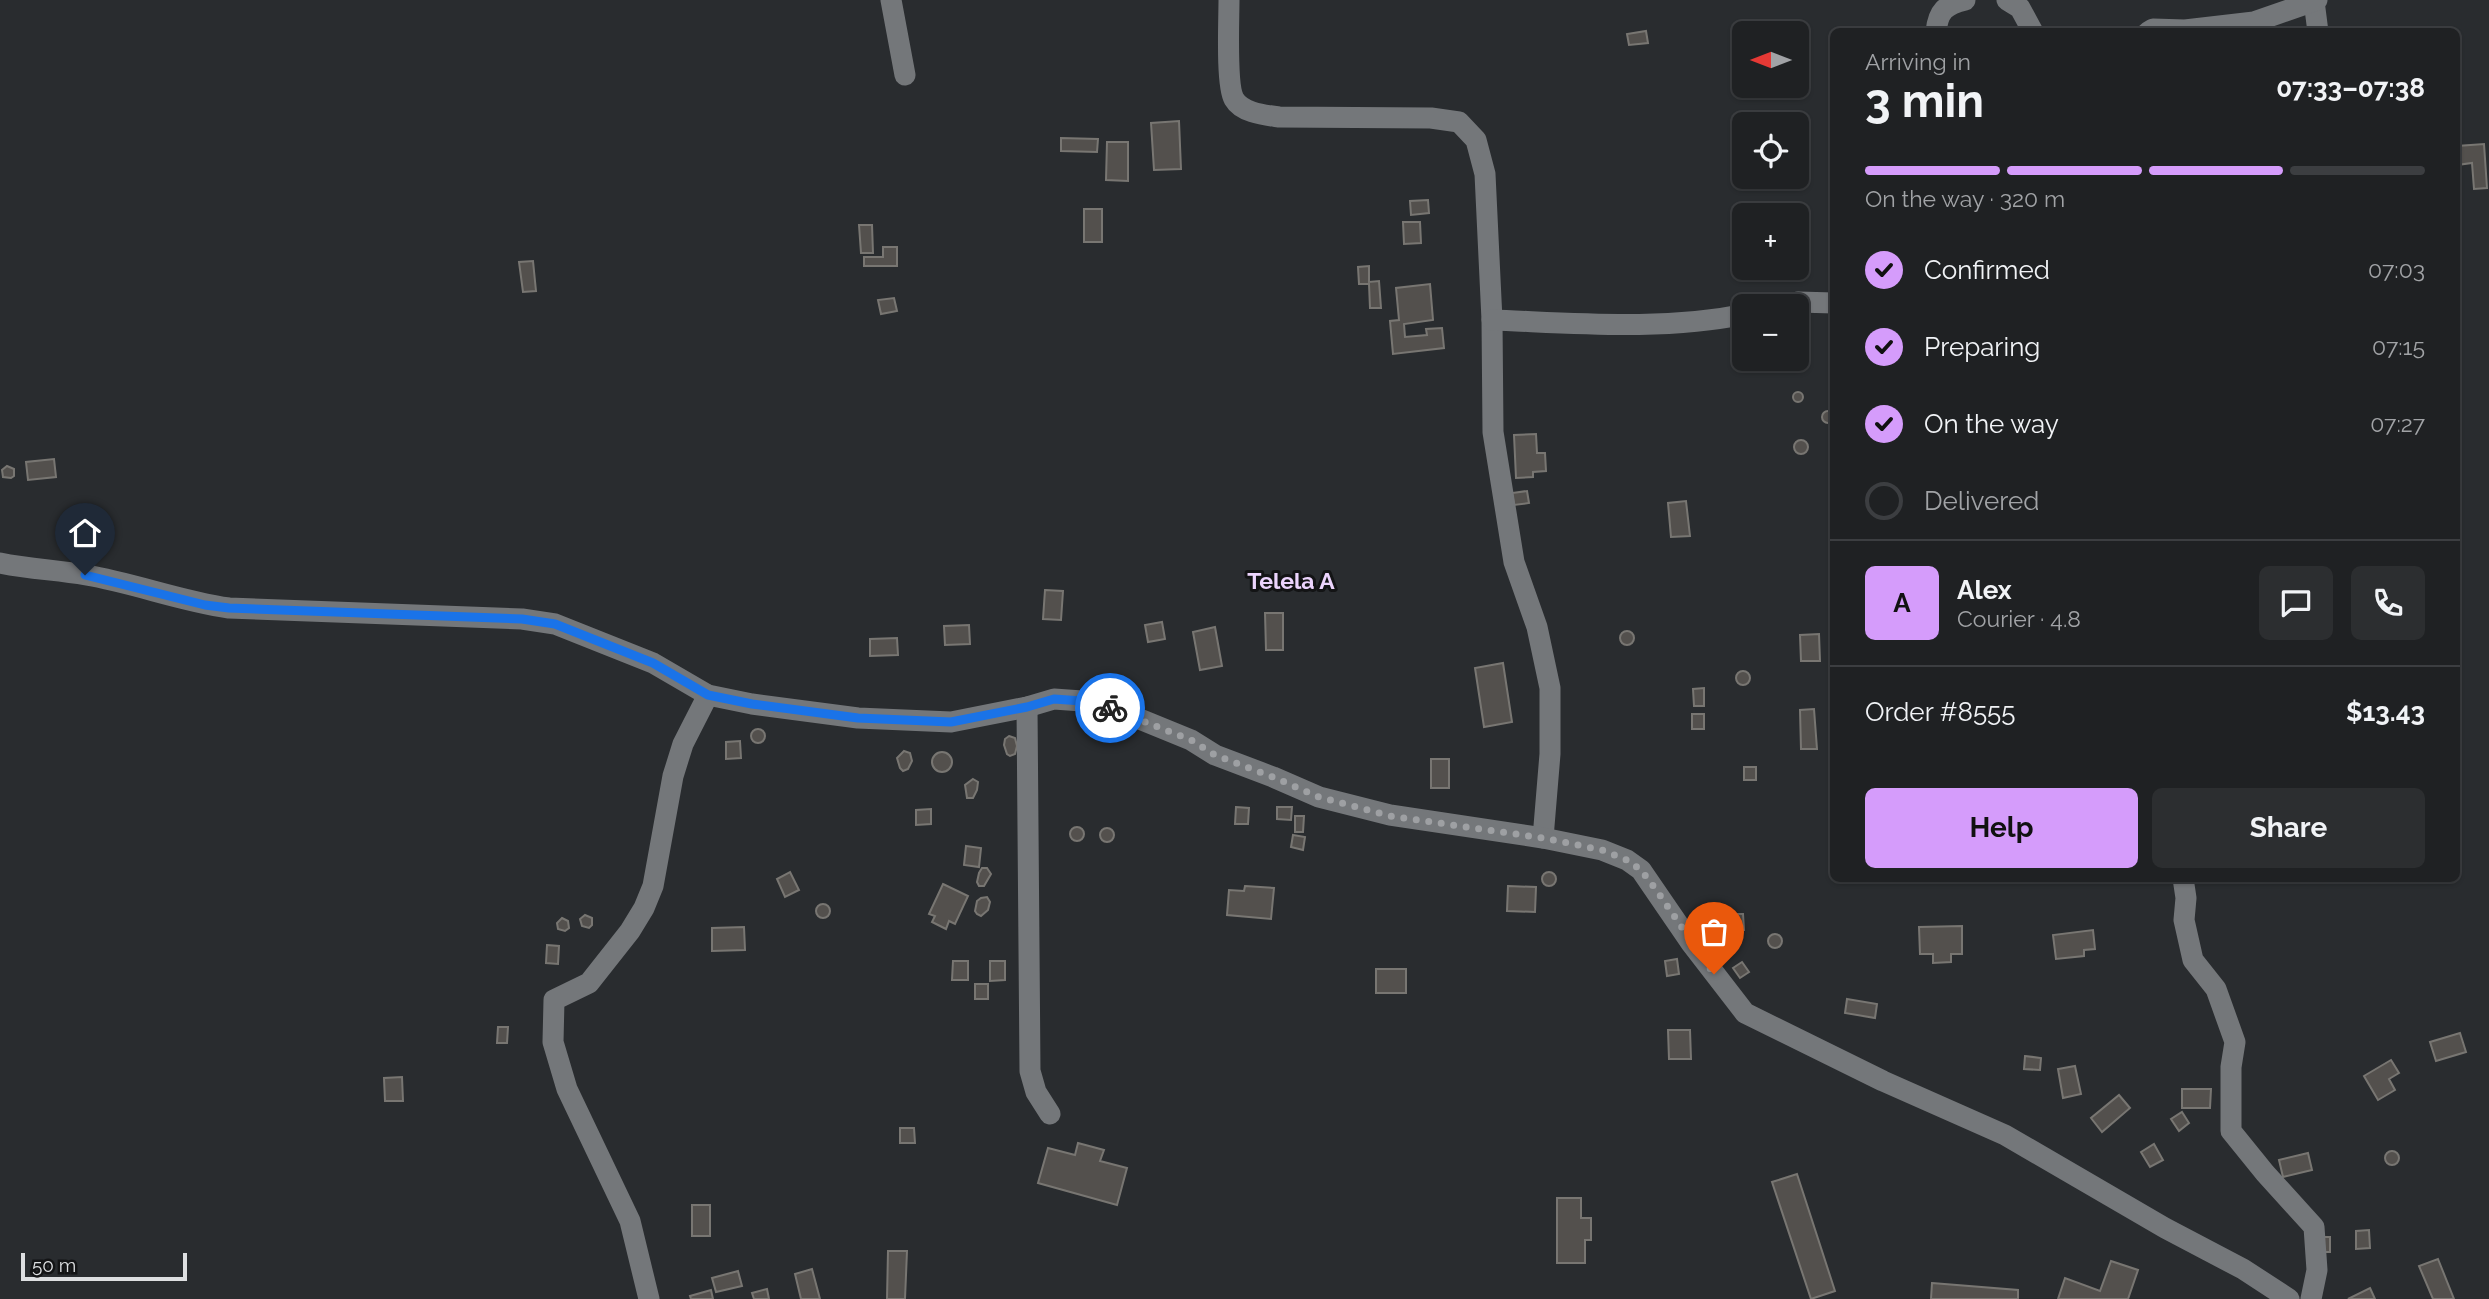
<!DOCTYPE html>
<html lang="en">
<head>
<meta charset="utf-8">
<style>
	:root { --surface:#1f2123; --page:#2c2e30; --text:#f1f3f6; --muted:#a1a3a6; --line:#3c3e41; --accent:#d59cfb }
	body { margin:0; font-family:Raleway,sans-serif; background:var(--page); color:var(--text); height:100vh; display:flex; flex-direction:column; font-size:26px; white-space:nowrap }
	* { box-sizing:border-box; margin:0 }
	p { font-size:23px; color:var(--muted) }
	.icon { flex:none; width:38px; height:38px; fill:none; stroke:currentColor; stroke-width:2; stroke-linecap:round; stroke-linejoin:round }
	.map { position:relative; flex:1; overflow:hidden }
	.panel { position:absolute; left:1830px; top:28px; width:630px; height:854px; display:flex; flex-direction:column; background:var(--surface); border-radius:10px; box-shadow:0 2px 5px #0004,0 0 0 2px var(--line) }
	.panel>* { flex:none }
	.needle { width:46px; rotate:270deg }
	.tools { position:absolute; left:1732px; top:21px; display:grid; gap:14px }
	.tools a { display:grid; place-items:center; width:77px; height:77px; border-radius:10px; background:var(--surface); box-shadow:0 2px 5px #0004,0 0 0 2px var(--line); font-size:35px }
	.scale { position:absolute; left:21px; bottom:18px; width:166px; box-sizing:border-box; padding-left:7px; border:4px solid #dddfe1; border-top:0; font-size:19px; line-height:24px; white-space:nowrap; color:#dddfe1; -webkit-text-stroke:5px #131415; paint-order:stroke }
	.pin { position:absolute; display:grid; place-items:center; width:60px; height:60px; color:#fff; margin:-72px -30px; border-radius:50% 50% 50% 0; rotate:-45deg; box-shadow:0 0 7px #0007 }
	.pin .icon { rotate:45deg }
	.courier { position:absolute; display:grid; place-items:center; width:70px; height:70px; margin:-35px; border:5px solid #1a73e8; border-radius:50%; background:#fff; color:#222; box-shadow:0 2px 9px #0007 }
	.overview em { font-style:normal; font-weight:700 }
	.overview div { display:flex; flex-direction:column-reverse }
	.overview { display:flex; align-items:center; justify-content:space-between; height:119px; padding:0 35px }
	h1 { font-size:46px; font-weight:700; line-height:52px }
	.bar { display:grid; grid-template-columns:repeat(4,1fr); gap:10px 7px; align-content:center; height:84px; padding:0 35px }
	.bar i { height:9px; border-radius:5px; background:var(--line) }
	.bar .current { background:var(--accent) }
	.bar p { grid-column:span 4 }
	.line { display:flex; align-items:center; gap:18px; padding:0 35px; border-top:2px solid var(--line) }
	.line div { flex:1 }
	.round { display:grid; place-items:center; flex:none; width:74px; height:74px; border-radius:10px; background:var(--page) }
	ol { padding:0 35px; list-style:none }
	li { display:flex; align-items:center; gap:21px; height:77px }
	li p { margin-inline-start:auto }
	li .icon { padding:7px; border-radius:50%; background:var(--accent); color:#111; stroke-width:4 }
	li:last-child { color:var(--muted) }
	li i { width:38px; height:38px; border:4px solid var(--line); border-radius:50% }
	.button { display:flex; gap:14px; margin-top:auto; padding:14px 35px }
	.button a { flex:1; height:80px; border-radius:10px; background:var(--accent); color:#111; font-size:28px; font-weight:700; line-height:80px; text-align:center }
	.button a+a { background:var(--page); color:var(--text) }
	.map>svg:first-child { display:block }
	.building { fill:#53504d; stroke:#787672; stroke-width:2 }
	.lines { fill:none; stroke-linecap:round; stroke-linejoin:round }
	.street { stroke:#74777a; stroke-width:21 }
	.done { stroke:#9ea0a3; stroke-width:7; stroke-dasharray:0 12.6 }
	.route { stroke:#1a73e8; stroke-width:9 }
	.labels { text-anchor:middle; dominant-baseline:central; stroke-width:6; stroke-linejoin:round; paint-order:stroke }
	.quarter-label { font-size:23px; font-weight:bold; fill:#ecd4fd; stroke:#131415 }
</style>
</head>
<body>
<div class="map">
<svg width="2489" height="1299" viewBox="0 0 2489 1299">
	<rect width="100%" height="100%" fill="#292c2f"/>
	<g class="building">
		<polygon points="1646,31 1648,43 1629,45 1627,34"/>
		<polygon points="1179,121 1181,169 1154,170 1151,123"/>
		<polygon points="1061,138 1098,139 1097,152 1061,151"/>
		<polygon points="1107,142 1128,142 1128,181 1106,180"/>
		<polygon points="2484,144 2487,188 2474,189 2472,163 2457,165 2457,146"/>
		<polygon points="1428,200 1429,213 1411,215 1410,201"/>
		<rect x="1084" y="209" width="18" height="33"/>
		<polygon points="1403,222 1420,222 1421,243 1404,244"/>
		<polygon points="859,225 872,225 873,253 861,253"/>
		<polygon points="883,247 897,247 897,266 864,266 864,257 883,257"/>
		<polygon points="533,261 536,291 523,292 519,262"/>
		<polygon points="1369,266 1369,282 1379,281 1381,308 1370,308 1369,284 1359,284 1358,267"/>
		<polygon points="1430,284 1433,320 1404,324 1405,337 1427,335 1426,329 1442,328 1444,348 1393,354 1390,321 1399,320 1396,288"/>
		<polygon points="894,298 897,311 881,314 878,300"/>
		<circle cx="1798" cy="397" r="5"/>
		<circle cx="1828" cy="417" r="6"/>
		<polygon points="1536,434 1537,453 1545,453 1546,471 1533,472 1533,477 1516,478 1514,435"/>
		<circle cx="1801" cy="447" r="7"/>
		<polygon points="54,459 56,477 28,480 26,462"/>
		<polygon points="7,466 14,469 14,476 11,478 3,477 2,470"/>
		<polygon points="1527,491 1529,503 1514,505 1512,493"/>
		<polygon points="1686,501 1690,536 1671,537 1668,503"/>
		<polygon points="1045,590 1063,591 1061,620 1043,619"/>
		<polygon points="1265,613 1283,613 1283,650 1266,650"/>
		<polygon points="1162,622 1165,639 1148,642 1145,625"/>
		<polygon points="969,625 970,644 945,645 944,626"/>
		<polygon points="1215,627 1222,666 1200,670 1193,632"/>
		<circle cx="1627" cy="638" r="7"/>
		<polygon points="1819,634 1820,661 1801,661 1800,635"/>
		<polygon points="897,638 898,655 870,656 870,639"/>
		<polygon points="1503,663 1512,722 1484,727 1475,668"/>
		<circle cx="1743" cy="678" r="7"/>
		<polygon points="1704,688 1704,706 1694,706 1693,689"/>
		<polygon points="1814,709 1817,749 1801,749 1800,710"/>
		<rect x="1692" y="714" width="12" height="15"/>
		<circle cx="758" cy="736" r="7"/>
		<polygon points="1009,736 1015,738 1017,746 1015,754 1010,756 1007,754 1004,745 1005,739"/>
		<polygon points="740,741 741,758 726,759 726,742"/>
		<polygon points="904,751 910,753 912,761 908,769 903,771 900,768 897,758"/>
		<circle cx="942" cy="762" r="10"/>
		<rect x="1431" y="759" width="18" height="29"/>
		<rect x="1744" y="767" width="12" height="13"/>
		<polygon points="973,779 978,782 977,790 973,798 967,798 965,785"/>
		<polygon points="1236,807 1249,808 1248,824 1235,824"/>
		<polygon points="1277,807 1292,807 1291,820 1277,819"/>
		<polygon points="931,809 931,824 916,825 916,810"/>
		<polygon points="1295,816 1304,816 1303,832 1295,832"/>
		<circle cx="1077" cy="834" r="7"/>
		<circle cx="1107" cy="835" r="7"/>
		<polygon points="1293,835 1305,837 1303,850 1291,847"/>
		<polygon points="966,846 981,848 979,867 964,865"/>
		<polygon points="982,868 987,868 991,874 984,886 979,886 977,882 979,873"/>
		<polygon points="790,872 799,890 785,897 777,879"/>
		<circle cx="1549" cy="879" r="7"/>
		<polygon points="943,884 968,896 955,924 949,921 946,929 932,922 935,916 929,914"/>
		<polygon points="1245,886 1274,888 1271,919 1227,915 1229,890 1244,891"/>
		<polygon points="1508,886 1536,887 1535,912 1507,911"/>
		<polygon points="987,897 990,902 988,910 981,916 977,914 975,911 977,901 981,898"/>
		<circle cx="823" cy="911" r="7"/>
		<polygon points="1724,914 1743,914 1744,930 1724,930"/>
		<polygon points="585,915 592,918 592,925 589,928 582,926 580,919"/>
		<polygon points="562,918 568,921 569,928 565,931 558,929 557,923"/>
		<circle cx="1712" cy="929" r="6"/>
		<polygon points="1962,926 1962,954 1951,954 1951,962 1933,963 1933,954 1920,954 1919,927"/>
		<polygon points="744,927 745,950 712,951 712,928"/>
		<polygon points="2093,930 2095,949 2084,950 2084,956 2056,959 2053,935"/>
		<circle cx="1775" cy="941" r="7"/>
		<polygon points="547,945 559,946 558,964 546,963"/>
		<polygon points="1677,959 1679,974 1667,976 1665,961"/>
		<polygon points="953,961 968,961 968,980 952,980"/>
		<polygon points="990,961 1005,961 1005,980 990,981"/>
		<polygon points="1742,962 1749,972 1740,978 1733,968"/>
		<rect x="1376" y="969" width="30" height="24"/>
		<rect x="975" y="984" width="13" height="15"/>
		<polygon points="1847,999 1877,1004 1875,1018 1845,1013"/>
		<polygon points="498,1027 508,1027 507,1043 497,1043"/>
		<polygon points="1668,1030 1690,1030 1691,1059 1669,1059"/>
		<polygon points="2460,1033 2466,1052 2436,1061 2430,1042"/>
		<polygon points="2025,1056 2041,1058 2040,1070 2024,1069"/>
		<polygon points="2391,1060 2399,1073 2389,1079 2395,1090 2378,1100 2364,1076"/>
		<polygon points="2075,1066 2081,1094 2063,1098 2058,1069"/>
		<polygon points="402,1077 403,1101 385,1101 384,1078"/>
		<polygon points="2182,1089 2211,1089 2210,1108 2182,1108"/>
		<polygon points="2119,1095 2130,1108 2102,1132 2091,1118"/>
		<polygon points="2182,1112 2189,1123 2179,1131 2171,1119"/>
		<polygon points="900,1128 914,1128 915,1143 900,1143"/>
		<polygon points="1078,1143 1104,1150 1100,1161 1127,1168 1117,1205 1038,1183 1048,1148 1075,1155"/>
		<polygon points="2154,1144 2163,1160 2150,1167 2141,1152"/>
		<circle cx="2392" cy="1158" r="7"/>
		<polygon points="2308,1153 2312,1170 2283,1177 2279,1160"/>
		<polygon points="1797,1174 1835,1291 1811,1299 1772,1182"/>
		<polygon points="1557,1198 1581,1198 1581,1218 1591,1218 1591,1240 1585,1240 1585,1263 1557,1263"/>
		<rect x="692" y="1205" width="18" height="31"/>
		<polygon points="2369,1230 2370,1248 2356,1249 2356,1231"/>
		<rect x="2321" y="1237" width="9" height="15"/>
		<polygon points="888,1251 907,1251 905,1299 887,1299"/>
		<polygon points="2438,1259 2454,1299 2433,1299 2419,1266"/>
		<polygon points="2111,1261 2138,1270 2128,1299 2058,1299 2065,1278 2100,1291"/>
		<polygon points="812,1269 820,1299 801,1299 795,1274"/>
		<polygon points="738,1271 742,1286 716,1292 712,1278"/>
		<polygon points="1932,1283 2018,1290 2018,1299 1931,1299"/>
		<polygon points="2370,1288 2375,1299 2348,1299"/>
		<polygon points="767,1289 769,1299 754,1299 752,1293"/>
		<polygon points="711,1290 713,1299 691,1299 690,1296"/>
	</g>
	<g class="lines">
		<g class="street">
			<polyline points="891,0 905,75"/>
			<path d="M1229,0C1229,20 1226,85 1234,99C1242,113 1265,115 1279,117L1431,118L1459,122L1476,140L1485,174L1492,320L1493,432L1514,562L1537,627L1550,688V754L1543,838"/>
			<polyline points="2007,0 2020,8 2033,32"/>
			<polyline points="2314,1 2318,32"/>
			<path d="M1936,32C1938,11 1945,5 1965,0"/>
			<polyline points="2148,32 2153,29 2185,30 2254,22 2317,0"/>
			<polyline points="1780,306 1798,302 1834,303"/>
			<path d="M1492,320C1574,323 1664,331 1745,314"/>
			<path d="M0,563C29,569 57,570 86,575C134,583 180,601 229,608L522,619L555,624L653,663L708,695L752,704L858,718L951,722L1027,707L1054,699L1082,701L1120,711L1191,740L1215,755L1273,777L1319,797L1390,815L1543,838L1602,850L1627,860L1641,870L1691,943L1745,1013L1883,1081L2005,1135L2165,1228L2243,1269L2289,1299"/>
			<polyline points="1027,707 1030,1071 1036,1092 1050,1114"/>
			<polyline points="2183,878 2186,898 2184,920 2193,960 2216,989 2235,1042 2231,1067 2231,1131 2265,1173 2314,1227 2317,1270 2311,1299"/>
			<polyline points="649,1299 630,1221 567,1089 553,1042 554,1000 589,983 630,931 644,908 653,886 673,776 683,744 708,695"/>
		</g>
	</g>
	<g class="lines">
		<polyline class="done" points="1110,708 1191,740 1215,755 1273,777 1319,797 1390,816 1543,838 1602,850 1627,860 1641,870 1657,891 1714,974"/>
		<polyline class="route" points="85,575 205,605 229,608 522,619 555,624 653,663 708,695 752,704 858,718 951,722 1027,707 1054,699 1082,701 1110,708"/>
	</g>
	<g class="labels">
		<g class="quarter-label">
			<text x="1291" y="580">Telela A</text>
		</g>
	</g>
</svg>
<div class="tools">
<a><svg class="needle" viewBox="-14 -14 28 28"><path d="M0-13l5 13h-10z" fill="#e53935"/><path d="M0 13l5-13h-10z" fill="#a1a3a6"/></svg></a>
<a><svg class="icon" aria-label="locate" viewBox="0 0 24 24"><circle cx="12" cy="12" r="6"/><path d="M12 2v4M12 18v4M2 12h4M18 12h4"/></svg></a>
<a>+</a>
<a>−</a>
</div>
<div class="scale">50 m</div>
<div class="pin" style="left:1714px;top:974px;background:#ea580c"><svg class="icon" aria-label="bag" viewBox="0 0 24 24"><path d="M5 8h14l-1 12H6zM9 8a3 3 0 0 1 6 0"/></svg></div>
<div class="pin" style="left:85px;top:575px;background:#1f2937"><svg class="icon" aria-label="home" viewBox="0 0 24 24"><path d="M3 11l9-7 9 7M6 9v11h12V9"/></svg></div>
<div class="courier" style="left:1110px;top:708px"><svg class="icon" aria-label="bike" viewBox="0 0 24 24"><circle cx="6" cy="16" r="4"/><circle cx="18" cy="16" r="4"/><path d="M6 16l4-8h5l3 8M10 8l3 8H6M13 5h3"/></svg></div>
<section class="panel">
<div class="overview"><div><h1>3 min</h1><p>Arriving in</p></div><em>07:33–07:38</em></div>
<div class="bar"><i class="current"></i><i class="current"></i><i class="current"></i><i></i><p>On the way · 320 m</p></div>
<ol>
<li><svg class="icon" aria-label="check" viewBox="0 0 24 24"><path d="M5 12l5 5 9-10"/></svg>Confirmed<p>07:03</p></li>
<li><svg class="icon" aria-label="check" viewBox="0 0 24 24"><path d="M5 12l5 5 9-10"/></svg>Preparing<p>07:15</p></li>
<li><svg class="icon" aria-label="check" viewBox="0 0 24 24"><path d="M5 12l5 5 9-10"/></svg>On the way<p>07:27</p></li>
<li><i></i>Delivered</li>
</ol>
<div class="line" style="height:126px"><b class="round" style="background:var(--accent);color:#111">A</b><div><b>Alex</b><p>Courier · 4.8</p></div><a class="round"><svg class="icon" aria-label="chat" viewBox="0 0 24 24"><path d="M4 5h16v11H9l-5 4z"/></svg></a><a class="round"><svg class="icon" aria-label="phone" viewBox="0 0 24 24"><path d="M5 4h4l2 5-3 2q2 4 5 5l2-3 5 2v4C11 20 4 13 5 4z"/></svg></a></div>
<div class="line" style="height:91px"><div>Order #8555</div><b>$13.43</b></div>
<div class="button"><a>Help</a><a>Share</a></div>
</section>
</div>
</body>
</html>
